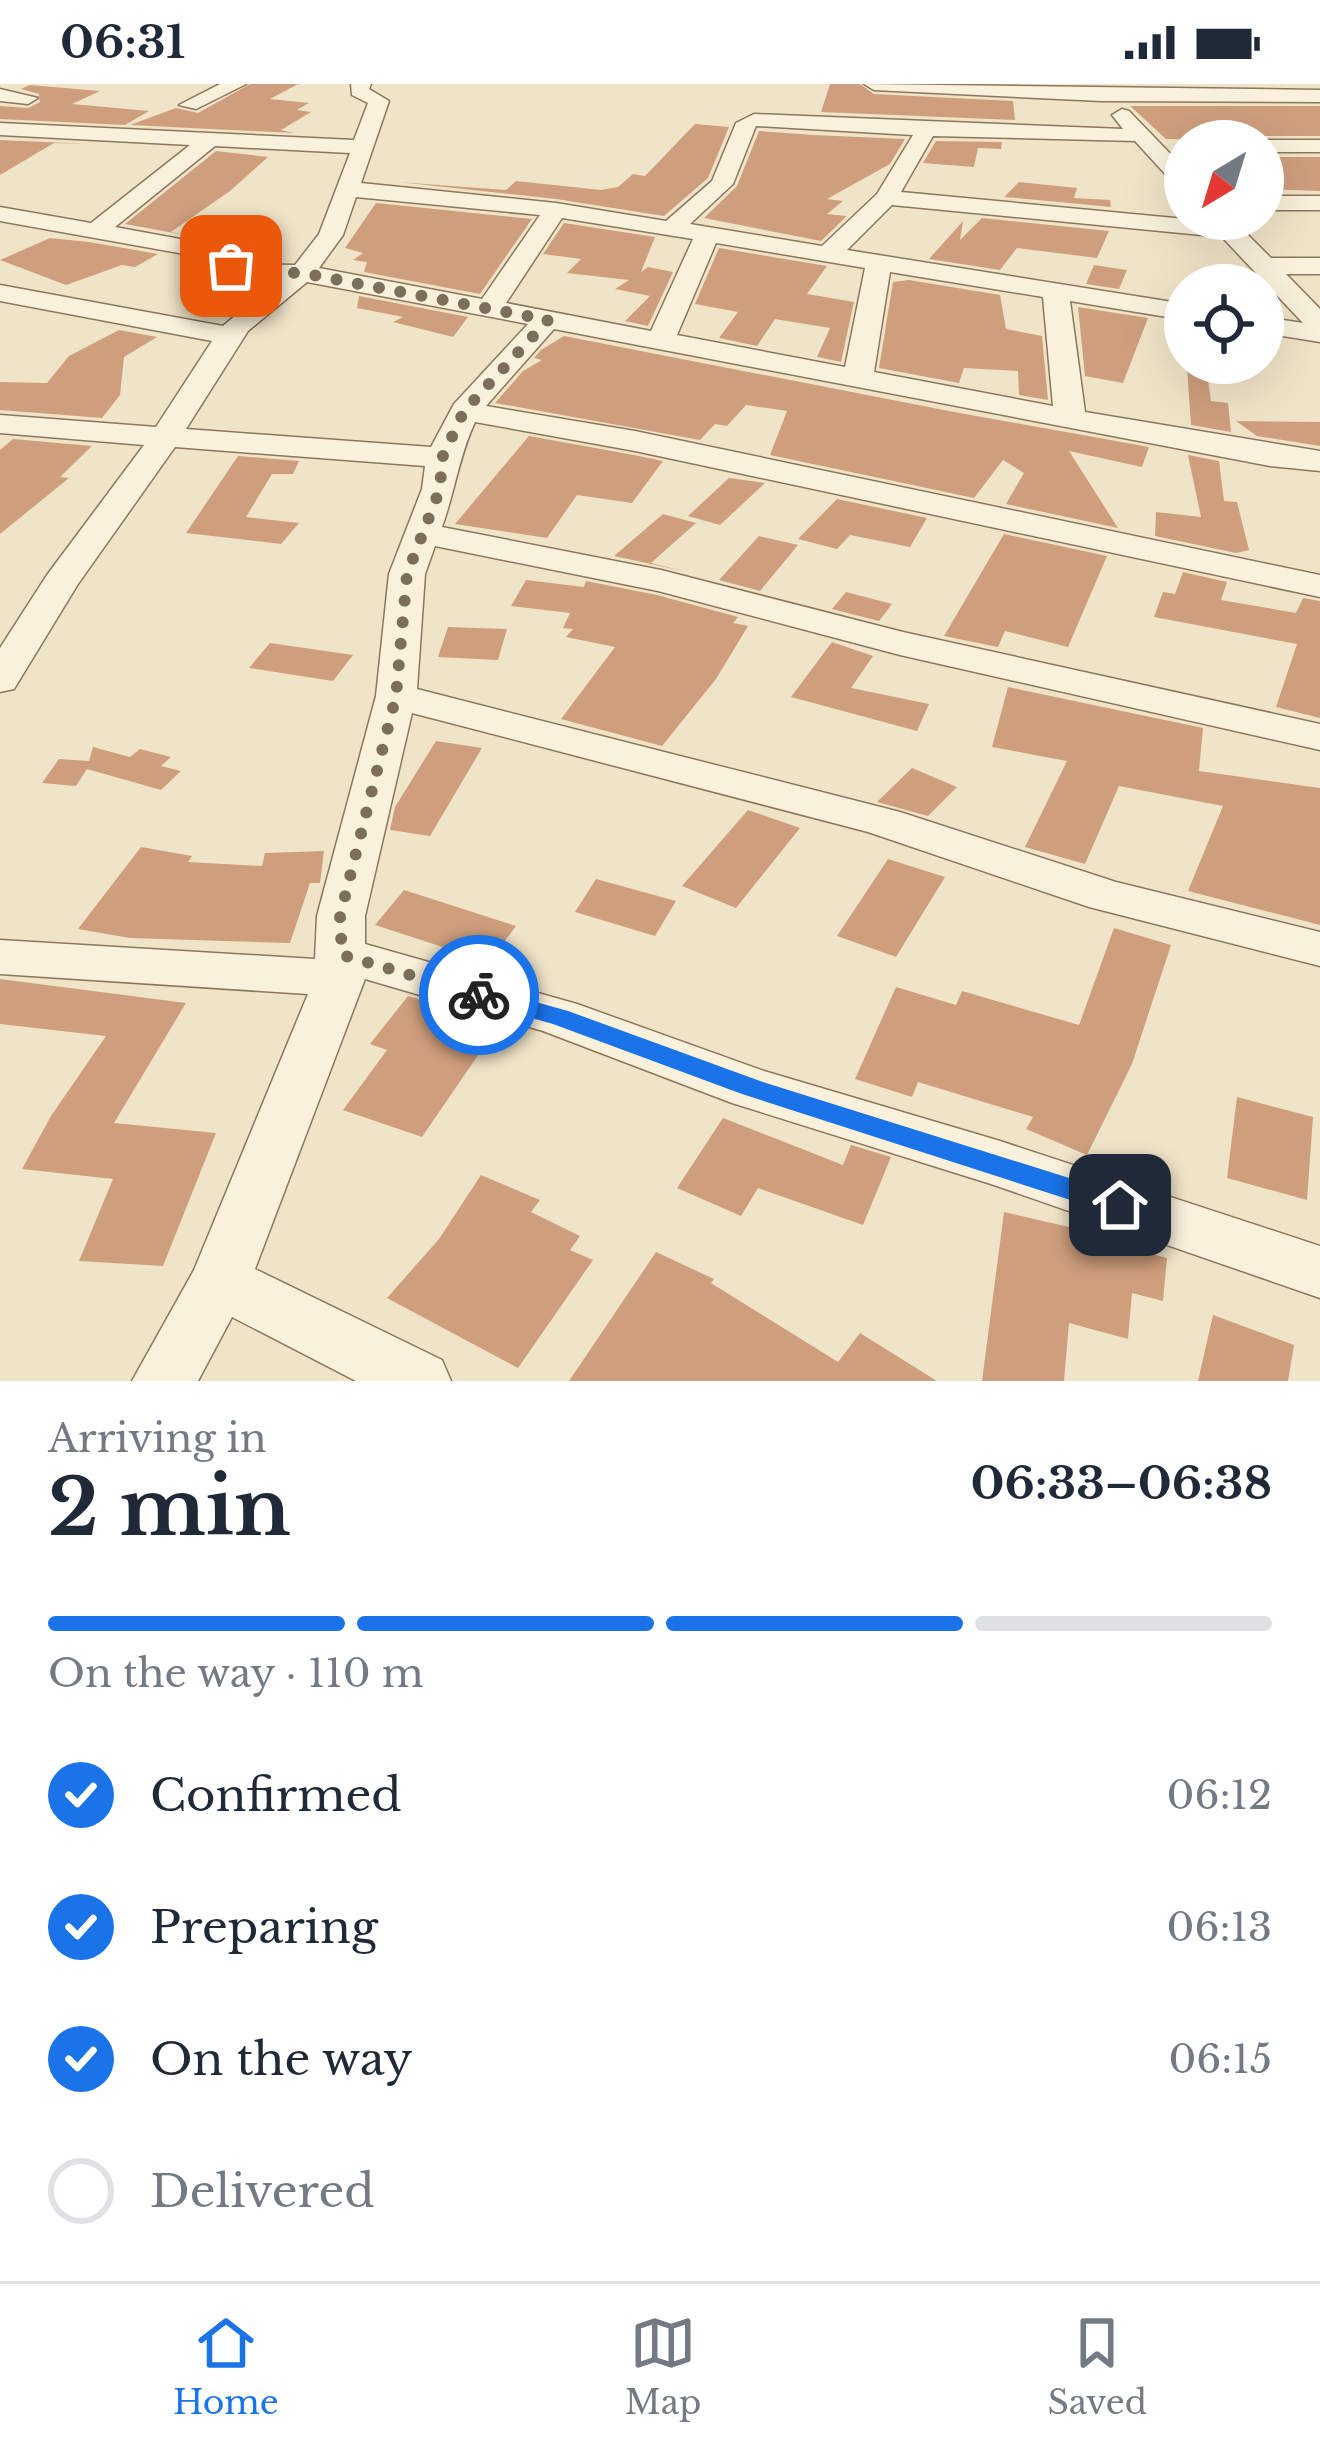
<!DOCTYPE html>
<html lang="en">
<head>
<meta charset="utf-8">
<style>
	:root { --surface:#fff; --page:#f2f2f3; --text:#1f2937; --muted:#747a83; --line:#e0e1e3; --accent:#1a73e8 }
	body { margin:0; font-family:"Libre Baskerville",serif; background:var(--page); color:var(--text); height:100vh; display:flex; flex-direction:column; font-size:45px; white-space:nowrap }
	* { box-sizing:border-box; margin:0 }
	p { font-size:39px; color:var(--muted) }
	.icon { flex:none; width:66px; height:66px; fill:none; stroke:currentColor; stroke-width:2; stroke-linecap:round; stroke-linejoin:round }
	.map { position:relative; height:1297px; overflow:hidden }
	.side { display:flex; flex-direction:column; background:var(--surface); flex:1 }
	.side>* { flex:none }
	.needle { width:78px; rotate:218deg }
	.fabs { position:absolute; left:1164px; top:36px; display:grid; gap:24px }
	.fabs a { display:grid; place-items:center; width:120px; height:120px; border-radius:50%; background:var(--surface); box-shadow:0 12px 48px #0002; font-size:60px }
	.pin { position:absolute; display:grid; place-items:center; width:102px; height:102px; color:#fff; margin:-51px; border-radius:24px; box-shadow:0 6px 18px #0006 }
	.courier { position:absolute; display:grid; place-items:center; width:120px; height:120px; margin:-60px; border:9px solid #1a73e8; border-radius:50%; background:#fff; color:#222; box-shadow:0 3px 15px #0007 }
	.head em { font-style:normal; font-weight:700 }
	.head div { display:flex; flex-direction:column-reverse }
	.head { display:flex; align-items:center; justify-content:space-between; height:204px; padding:0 48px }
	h1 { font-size:78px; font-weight:700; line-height:90px }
	.bar { display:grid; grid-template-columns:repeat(4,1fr); gap:18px 12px; align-content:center; height:144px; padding:0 48px }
	.bar i { height:15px; border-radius:9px; background:var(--line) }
	.bar .on { background:var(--accent) }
	.bar p { grid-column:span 4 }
	ol { padding:0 48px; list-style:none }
	li { display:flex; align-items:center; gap:36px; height:132px }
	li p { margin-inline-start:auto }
	li .icon { padding:12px; border-radius:50%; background:var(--accent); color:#fff; stroke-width:4 }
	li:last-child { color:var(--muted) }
	li i { width:66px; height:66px; border:6px solid var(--line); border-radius:50% }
	.status { display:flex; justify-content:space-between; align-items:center; height:84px; padding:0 60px; background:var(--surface); direction:ltr }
	.status svg { height:33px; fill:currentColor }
	.dock { display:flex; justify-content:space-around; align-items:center; height:168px; border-top:3px solid var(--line); background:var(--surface); font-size:33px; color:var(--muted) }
	.dock a { display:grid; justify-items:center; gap:6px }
	.dock .on { color:var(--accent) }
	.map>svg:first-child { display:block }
	.building { fill:#cf9f7d }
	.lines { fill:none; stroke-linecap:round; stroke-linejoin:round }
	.minor-casing { stroke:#8d765c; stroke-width:3 }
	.minor { fill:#faf1dc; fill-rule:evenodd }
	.route { fill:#1a73e8 }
	.done { stroke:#7c6e5b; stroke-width:12; stroke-dasharray:0 21.6 }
</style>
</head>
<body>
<div class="status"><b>06:31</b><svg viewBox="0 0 49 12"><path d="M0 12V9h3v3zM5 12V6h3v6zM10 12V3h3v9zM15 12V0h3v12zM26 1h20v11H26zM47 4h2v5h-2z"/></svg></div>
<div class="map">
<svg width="1320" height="1297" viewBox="0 0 1320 1297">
	<rect width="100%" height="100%" fill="#f0e4c8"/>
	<g class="building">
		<polygon points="250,0 298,0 270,15 309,19 297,26 311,28 281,46 294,49 130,41 176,24 198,29"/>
		<polygon points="830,0 860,0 874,10 1013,17 1015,36 821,28"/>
		<polygon points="30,1 100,7 72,20 149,27 125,41 0,35 0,22 28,24 40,18 39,10 21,5"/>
		<polygon points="1130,22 1320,22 1320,52 1262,52 1253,57 1166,55"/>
		<polygon points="695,40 729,43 708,94 664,132 556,115 398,98 506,106 516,97 601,106 618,103 633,90 645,92"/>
		<polygon points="759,47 813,51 905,55 890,80 827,115 843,117 827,130 847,132 821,157 704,134 737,102"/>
		<polygon points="0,56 91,60 54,59 0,91"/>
		<polygon points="936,57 1002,58 1001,65 978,64 974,83 923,79"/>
		<polygon points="216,67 268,73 230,107 171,148 190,152 125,140"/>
		<polygon points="1263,73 1320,73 1320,107 1263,105"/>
		<polygon points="1019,98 1077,104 1074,114 1110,116 1111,123 1004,113"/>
		<polygon points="376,119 532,135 480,210 364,188 367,178 353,176 363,169 345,164"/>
		<polygon points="982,134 1109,147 1097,174 1017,164 1000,186 929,175 963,137 960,156"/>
		<polygon points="564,139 655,153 641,188 648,183 673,188 648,242 625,237 650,212 615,205 629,196 567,189 581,175 543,170"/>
		<polygon points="50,154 89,158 158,170 135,183 122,181 66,201 0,176"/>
		<polygon points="719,164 827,182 807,210 854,218 841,278 817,273 830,244 775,235 757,262 719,254 738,228 695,220"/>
		<polygon points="1094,181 1127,186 1119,205 1086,200"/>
		<polygon points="909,196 1000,211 1006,245 1042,252 1048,316 1019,311 1018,287 964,284 959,299 879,284 893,198"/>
		<polygon points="359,212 468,233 453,253 393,238 403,233 357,224"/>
		<polygon points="1078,223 1148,234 1123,299 1085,292"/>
		<polygon points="119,246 157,253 124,273 120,311 102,334 0,326 0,298 47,299 69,272"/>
		<polygon points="564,252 949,327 1149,363 1142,383 1069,367 1118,444 1006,420 1024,389 1003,376 974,414 770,371 787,327 746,321 727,342 715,340 700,356 495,319 523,287 542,276 534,274 541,266"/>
		<polygon points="1206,282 1211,317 1228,319 1231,348 1191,341 1187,284"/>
		<polygon points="1236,337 1320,338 1320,362 1257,352"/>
		<polygon points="529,352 634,371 663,377 632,419 577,411 547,454 455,440"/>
		<polygon points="13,355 92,362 60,393 69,394 0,450 0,366"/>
		<polygon points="1188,371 1219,377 1224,417 1237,418 1249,466 1236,469 1155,452 1156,428 1201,433"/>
		<polygon points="238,372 299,377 293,390 272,390 246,433 299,439 281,460 186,449"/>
		<polygon points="729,394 765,399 720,441 688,432"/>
		<polygon points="837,415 927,434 910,463 850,451 837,465 798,455"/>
		<polygon points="663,430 696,439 651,479 683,487 614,472"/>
		<polygon points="1004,450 1107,472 1068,563 1005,547 998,563 944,552"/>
		<polygon points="759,452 798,461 760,507 719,496"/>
		<polygon points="1183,488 1227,498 1221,516 1296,529 1303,514 1320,517 1320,634 1276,623 1297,560 1154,533 1163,508 1175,510"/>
		<polygon points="526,496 584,503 586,497 657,511 738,533 733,539 748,542 716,595 662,662 561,635 615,563 566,553 573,545 563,544 570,529 511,522"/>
		<polygon points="846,508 892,520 879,537 832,525"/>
		<polygon points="448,543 507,545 498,576 438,573"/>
		<polygon points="832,558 873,572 851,604 929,620 917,647 791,613"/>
		<polygon points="270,559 353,571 333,597 249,584"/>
		<polygon points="1008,603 1203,644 1199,687 1320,704 1320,841 1188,807 1223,722 1119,702 1085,780 1025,763 1067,677 992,663"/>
		<polygon points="436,657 482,664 430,752 390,746 395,723"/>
		<polygon points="93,663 130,673 140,665 171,673 161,682 181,687 161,706 87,685 76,702 42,699 59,675 89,677"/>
		<polygon points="912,684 957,703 928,732 877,718"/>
		<polygon points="748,726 800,744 736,824 682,802"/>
		<polygon points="141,763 192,772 188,778 262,782 265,769 324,767 320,799 310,799 290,859 130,854 78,845"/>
		<polygon points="888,775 945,793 896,873 837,852"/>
		<polygon points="596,795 676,817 655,852 575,828"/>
		<polygon points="404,806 516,842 489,878 375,841"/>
		<polygon points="1114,844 1171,861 1132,980 1087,1071 1026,1045 1033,1033 918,998 912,1013 855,995 896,903 956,921 962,907 1079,941"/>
		<polygon points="0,895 186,919 114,1039 216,1049 163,1182 79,1177 113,1095 22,1085 51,1032 106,952 0,940"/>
		<polygon points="408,912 500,939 422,1053 343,1026 387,966 370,960"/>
		<polygon points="1237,1013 1313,1033 1307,1116 1227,1094"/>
		<polygon points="723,1034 843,1081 851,1061 891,1073 863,1141 758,1104 741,1132 677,1104"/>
		<polygon points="481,1091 540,1116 531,1128 580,1152 570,1166 593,1176 518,1284 387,1214 439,1155"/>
		<polygon points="1004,1128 1099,1150 1101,1143 1127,1152 1124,1163 1167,1174 1163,1217 1132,1209 1128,1255 1069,1239 1064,1297 982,1297"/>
		<polygon points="656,1168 714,1195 711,1199 838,1278 860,1249 937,1297 569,1297"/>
		<polygon points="1213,1231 1294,1261 1288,1297 1198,1297"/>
	</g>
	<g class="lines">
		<defs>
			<g id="minor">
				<polygon points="220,0 246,0 196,25 179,21"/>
				<path d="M351,0H371L369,5L389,17L361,99L556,119L666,137L712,97L736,39L754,30L1123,45L1112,31L1122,25L1129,27L1185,85V105L1177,103L1135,57L933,52L901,108L1185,135H1232L1271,174H1320V190H1286L1320,225V258L1263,249V233L1303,239L1222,153L892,121L847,166L1185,220V236L1070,217L1085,328L1320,367V387L1270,382L554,245L486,322L635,347L1320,491V513L635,367L475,338C459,372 455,407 442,443L661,486L903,548L1320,640V666L900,571L658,507L435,462L425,490L417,605L900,728L1116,798L1320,848V882L1089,823L868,748L412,629L365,832V860L577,920L764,987L1000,1057L1320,1162V1214L991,1100L732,1019L543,947L365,895L255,1185L442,1276L451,1297H356L232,1233L198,1297H132L194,1186L308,910L0,890V856L315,875L317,832L376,612L389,490L422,405L425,382L175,363L78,500L14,605L0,608V564L47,491L144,361L0,349V331L156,343L212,257L0,217V201L223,242L277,196H240L201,173L0,137V123L91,139L190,61L0,51V39L354,56L368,19L352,11ZM756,42L913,51L877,110L822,162L690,140L733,100ZM215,62L350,69L319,150L295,181L246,180L218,162L115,143ZM356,113L540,131L482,215L319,184L343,151ZM562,134L693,155L651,247L506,219ZM716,159L865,184L845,283L677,251ZM890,188L1043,213L1053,322L874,288ZM307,198L528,240L454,320L431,363L186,345L248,247Z"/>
				<polygon points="864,0 1320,6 1320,18 1101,17 874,6"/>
				<polygon points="0,5 38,14 28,20 0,17"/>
				<polygon points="1263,56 1320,56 1320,68 1263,68 1263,57 1257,57"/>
				<rect x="1263" y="112" width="57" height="14"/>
			</g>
		</defs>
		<use href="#minor" class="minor-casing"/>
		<use href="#minor" class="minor"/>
	</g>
	<polygon class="route" points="479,902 568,927 760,997 1120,1110 1134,1121 1120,1132 742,1010 553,940 471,917 471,905"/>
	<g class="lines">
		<polyline class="done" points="231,182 240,188 302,189 548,236 464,327 442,374 440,405 407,490 396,612 340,832 342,871 479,911"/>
	</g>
</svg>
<div class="fabs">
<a><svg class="needle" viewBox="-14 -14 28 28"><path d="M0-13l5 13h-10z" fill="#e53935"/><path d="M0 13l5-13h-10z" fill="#747a83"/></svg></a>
<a><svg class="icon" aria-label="locate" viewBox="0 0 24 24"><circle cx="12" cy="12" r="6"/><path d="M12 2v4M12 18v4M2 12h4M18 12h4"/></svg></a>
</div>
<div class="pin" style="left:231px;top:182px;background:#ea580c"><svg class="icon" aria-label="bag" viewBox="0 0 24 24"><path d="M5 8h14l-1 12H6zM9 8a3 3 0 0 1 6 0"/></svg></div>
<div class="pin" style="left:1120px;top:1121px;background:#1f2937"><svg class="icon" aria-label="home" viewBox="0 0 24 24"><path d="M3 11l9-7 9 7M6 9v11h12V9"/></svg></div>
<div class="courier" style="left:479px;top:911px"><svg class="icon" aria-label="bike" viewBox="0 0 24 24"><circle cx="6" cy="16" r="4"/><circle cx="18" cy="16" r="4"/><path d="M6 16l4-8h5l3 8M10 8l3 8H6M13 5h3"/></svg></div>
</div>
<section class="side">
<div class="head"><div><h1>2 min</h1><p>Arriving in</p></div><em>06:33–06:38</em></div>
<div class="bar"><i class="on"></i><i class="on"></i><i class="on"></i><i></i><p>On the way · 110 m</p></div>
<ol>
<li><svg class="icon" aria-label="check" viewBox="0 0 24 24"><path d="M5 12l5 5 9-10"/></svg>Confirmed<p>06:12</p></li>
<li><svg class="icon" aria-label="check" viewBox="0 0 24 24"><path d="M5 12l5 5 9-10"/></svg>Preparing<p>06:13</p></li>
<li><svg class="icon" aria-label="check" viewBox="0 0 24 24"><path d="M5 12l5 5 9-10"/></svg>On the way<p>06:15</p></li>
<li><i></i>Delivered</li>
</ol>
</section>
<nav class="dock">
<a class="on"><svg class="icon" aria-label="home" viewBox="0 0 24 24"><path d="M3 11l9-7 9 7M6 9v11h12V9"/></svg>Home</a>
<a><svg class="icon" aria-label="map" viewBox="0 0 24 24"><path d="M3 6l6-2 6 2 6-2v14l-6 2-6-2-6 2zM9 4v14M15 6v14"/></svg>Map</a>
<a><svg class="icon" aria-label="saved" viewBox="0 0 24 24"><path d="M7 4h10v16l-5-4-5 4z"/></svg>Saved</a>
</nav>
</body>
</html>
